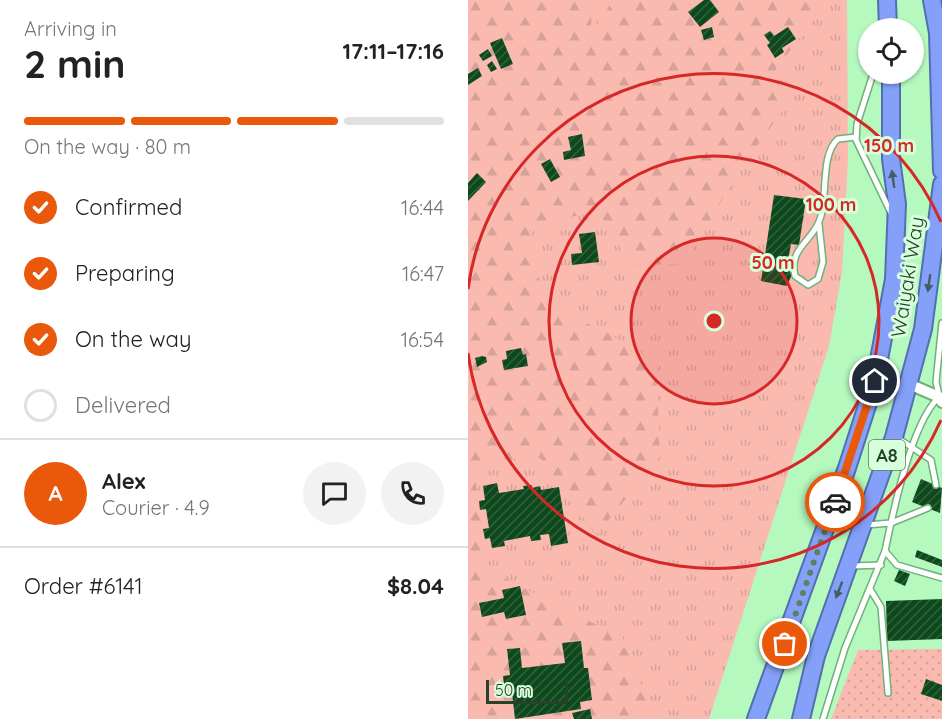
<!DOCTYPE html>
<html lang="en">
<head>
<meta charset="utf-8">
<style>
	:root { --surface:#fff; --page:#f2f2f2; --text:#222; --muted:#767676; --line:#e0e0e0; --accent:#ea580c }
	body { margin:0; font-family:Quicksand,sans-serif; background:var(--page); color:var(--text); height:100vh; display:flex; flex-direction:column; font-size:22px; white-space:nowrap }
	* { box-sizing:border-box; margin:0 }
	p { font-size:20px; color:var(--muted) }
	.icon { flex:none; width:33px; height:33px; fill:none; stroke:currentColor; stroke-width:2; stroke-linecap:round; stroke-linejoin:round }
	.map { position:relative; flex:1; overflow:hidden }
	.side { display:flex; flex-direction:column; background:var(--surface); width:468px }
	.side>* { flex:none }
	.tools { position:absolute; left:390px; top:18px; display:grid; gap:12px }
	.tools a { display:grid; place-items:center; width:66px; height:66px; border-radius:50%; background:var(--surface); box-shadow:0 2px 4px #0004; font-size:30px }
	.scale { position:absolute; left:18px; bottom:15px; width:82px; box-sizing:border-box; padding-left:6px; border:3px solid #27422b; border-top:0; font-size:16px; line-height:21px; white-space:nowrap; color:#27422b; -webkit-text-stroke:4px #d7ffdb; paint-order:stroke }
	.pin { position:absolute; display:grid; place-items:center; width:51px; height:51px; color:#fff; margin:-26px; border:3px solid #fff; border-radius:50%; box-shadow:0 2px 6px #0007 }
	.courier { position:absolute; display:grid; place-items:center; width:60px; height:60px; margin:-30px; border:4px solid #ea580c; border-radius:50%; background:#fff; color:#222; box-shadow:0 2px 8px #0007 }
	.summary em { font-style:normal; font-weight:700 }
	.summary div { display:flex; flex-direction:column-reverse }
	.summary { display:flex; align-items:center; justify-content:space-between; height:102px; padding:0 24px }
	h1 { font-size:39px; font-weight:700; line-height:45px }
	.bar { display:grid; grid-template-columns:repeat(4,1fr); gap:9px 6px; align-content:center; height:72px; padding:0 24px }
	.bar i { height:8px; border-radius:4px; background:var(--line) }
	.bar .active { background:var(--accent) }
	.bar p { grid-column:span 4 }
	.line { display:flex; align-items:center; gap:15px; padding:0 24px; border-top:2px solid var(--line) }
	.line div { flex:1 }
	.round { display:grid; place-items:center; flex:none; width:63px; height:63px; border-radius:32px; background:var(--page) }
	ol { padding:0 24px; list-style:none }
	li { display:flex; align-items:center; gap:18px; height:66px }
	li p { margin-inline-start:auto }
	li .icon { padding:6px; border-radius:50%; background:var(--accent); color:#fff; stroke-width:4 }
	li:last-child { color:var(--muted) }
	li i { width:33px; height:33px; border:3px solid var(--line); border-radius:50% }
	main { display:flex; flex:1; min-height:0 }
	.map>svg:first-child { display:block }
	.grass { fill:url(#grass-tufts) }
	.forest { fill:url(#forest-firs) }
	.park { fill:url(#park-dots) }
	.building { fill:url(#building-hatch) }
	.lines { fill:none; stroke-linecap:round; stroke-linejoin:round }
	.service-casing { stroke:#70b17a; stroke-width:8 }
	.minor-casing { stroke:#70b17a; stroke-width:14 }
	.trunk-casing { stroke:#5070b0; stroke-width:20 }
	.service { stroke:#fff; stroke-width:5 }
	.minor { stroke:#fff; stroke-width:10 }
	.trunk { stroke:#84a0f8; stroke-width:16 }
	.oneway { fill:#435e68 }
	.done { stroke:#59825e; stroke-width:6; stroke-dasharray:0 10.8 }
	.route { stroke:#ea580c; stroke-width:8 }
	.ring { fill:none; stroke:#d62828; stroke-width:3 }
	.labels { text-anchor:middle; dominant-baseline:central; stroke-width:6; stroke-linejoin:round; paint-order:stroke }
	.shield { fill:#d7ffdb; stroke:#5c7b60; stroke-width:1.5 }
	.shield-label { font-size:18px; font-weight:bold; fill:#27422b }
	.street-label { font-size:20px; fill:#27422b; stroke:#d7ffdb }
	.centre { fill:#d62828; stroke:#d7ffdb; stroke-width:3 }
	.ring-label { font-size:18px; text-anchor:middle; font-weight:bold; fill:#d62828; stroke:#d7ffdb; stroke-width:6; stroke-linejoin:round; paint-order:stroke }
</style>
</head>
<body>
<main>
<section class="side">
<div class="summary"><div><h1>2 min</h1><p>Arriving in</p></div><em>17:11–17:16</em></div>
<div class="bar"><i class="active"></i><i class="active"></i><i class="active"></i><i></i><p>On the way · 80 m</p></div>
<ol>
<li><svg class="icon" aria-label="check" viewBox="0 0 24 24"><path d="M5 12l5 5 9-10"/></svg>Confirmed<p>16:44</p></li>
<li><svg class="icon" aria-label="check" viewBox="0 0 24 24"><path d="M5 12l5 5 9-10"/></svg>Preparing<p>16:47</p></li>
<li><svg class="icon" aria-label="check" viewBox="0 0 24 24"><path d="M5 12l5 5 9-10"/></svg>On the way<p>16:54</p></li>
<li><i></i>Delivered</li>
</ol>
<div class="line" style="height:108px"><b class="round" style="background:var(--accent);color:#fff">A</b><div><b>Alex</b><p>Courier · 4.9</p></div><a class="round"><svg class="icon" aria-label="chat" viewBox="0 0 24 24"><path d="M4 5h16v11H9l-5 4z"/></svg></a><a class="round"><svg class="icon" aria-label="phone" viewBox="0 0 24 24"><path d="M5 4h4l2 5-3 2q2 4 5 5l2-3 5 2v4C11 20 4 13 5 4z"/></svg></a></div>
<div class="line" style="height:78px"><div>Order #6141</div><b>$8.04</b></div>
</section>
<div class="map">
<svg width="474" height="719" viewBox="0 0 474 719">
	<defs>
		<pattern id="grass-tufts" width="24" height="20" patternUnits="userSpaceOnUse" patternTransform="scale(1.5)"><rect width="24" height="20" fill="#fabab0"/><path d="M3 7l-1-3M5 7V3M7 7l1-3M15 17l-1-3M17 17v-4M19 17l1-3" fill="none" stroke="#d6a198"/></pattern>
		<pattern id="forest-firs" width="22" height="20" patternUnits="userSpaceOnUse" patternTransform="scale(1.5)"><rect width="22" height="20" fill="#fabab0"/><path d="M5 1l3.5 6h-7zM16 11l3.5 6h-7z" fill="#d6a198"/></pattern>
		<pattern id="park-dots" width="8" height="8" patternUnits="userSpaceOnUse" patternTransform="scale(1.5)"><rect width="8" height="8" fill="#fabab0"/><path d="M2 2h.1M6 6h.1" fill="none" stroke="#d6a198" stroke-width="1.8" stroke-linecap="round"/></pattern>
		<pattern id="building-hatch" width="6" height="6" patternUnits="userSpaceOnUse" patternTransform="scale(1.5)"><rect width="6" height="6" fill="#0e491e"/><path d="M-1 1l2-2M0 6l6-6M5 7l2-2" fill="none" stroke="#31623e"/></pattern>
	</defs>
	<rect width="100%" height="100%" fill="#b5f9be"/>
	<polygon class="grass" points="0,0 379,0 380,160 374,272 361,346 241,719 0,719"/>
	<polygon class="forest" points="0,0 125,0 122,37 145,0 348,0 357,4 303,76 318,106 268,175 217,264 163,265 130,211 61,226 76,303 138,332 188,361 192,457 128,535 72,458 5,461 19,569 105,614 154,636 180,702 177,719 0,719"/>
	<polygon class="park" points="474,649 474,719 363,719 390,650"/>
	<g class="building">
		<polygon points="236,0 242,0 251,12 232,27 220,12"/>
		<polygon points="244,27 246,37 236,40 233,30"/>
		<polygon points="320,27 328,39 314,48 316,52 307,58 299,45 302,43 296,35 302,31 306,36"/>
		<polygon points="34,38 45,64 33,69 22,43"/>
		<polygon points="20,49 24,56 15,61 11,55"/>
		<polygon points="24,61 29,69 23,72 19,65"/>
		<polygon points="10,68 14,76 0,85 0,74"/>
		<polygon points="114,134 117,156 96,160 95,152 103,150 100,137"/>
		<polygon points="82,159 92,177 83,182 73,164"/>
		<polygon points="9,173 18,182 0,201 0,183"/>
		<polygon points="306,195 338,199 331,245 323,244 319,266 327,267 319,286 293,281"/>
		<polygon points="127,232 131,262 104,265 103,254 114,253 111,234"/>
		<polygon points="53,348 55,355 58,354 60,366 36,370 34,360 39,359 38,351"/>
		<polygon points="14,356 18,357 19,362 9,367 7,358"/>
		<polygon points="453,479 474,488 472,513 444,502"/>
		<polygon points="29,483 31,493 56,489 55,486 64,485 64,488 72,486 73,490 91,487 100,543 83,546 81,534 72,535 73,540 63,541 62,536 36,541 37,546 24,548 22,538 17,539 15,529 21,528 18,509 12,510 11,501 17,500 15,486"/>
		<polygon points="449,550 474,560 474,567 447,557"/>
		<polygon points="431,570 442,574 437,586 426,581"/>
		<polygon points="52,586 58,615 38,619 36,612 14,617 11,603 36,598 34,590"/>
		<polygon points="474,599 474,639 419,641 418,601"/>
		<polygon points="113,641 116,668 120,668 124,700 112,702 113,709 47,719 43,684 36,685 35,676 42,675 39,649 52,648 54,668 97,663 94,643"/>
		<polygon points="458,679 474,685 474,701 453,694"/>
		<polygon points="122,709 124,719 106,719 104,713"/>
	</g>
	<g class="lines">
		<defs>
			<g id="service">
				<polyline points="405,74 389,124 388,140 423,213"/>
				<path d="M351,224L355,262L350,279L340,285L327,276C320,248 346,240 352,219C360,198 352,154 370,139L388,137"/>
				<polyline points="471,395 468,382 474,323"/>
				<path d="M470,398C443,425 425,512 417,551L429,565L474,578"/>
				<polyline points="428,437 463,460 468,485"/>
				<polyline points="398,525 423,523 460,508"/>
				<polyline points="384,566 413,565"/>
				<polyline points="402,589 413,607 420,693"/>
				<polyline points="355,719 377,648 417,551"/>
			</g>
			<polyline id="minor" points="441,384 471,397 474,402"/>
			<g id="trunk">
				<polyline points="419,0 420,28"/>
				<polyline points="464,0 470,33 474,171"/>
				<polyline points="288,719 379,468 407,381 426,279 429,204 423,159 423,74"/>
				<polyline points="333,719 348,656 426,437 455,329 474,184"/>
			</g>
		</defs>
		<use href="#service" class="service-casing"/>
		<use href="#minor" class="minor-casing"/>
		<use href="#trunk" class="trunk-casing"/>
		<use href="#service" class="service"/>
		<use href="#minor" class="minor"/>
		<use href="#trunk" class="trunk"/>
	</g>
	<defs><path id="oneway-solid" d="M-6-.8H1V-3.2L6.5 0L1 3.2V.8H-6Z" transform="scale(1.5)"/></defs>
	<g class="oneway">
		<use href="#oneway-solid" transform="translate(425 179) rotate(-98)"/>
		<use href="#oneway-solid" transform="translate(461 283) rotate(98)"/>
		<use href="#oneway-solid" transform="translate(371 590) rotate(111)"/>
	</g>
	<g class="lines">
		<polyline class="done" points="317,644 367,502"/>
		<polyline class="route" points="367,502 407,381"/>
	</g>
	<circle cx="246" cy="321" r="83" fill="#d62828" fill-opacity=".12"/>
	<g class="ring">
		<circle cx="246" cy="321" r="83"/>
		<circle cx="246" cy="321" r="165"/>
		<path d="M473 420A248 248 0 0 1 0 353M0 289A248 248 0 0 1 473 222"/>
	</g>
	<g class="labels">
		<rect class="shield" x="401" y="440" width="36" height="30" rx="4.5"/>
		<g class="shield-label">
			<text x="419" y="455">A8</text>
		</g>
		<g class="street-label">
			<text transform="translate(439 277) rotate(-81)">Waiyaki Way</text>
		</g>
	</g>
	<circle cx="246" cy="321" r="9" class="centre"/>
	<g class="ring-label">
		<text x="421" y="152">150 m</text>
		<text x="363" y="211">100 m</text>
		<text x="305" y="269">50 m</text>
	</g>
</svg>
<div class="tools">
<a><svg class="icon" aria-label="locate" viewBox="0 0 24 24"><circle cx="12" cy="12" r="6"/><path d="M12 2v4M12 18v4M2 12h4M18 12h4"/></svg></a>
</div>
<div class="scale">50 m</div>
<div class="pin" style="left:317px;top:644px;background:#ea580c"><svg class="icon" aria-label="bag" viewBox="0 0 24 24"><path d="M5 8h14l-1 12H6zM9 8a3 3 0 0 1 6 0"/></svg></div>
<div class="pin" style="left:407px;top:381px;background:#1f2937"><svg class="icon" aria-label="home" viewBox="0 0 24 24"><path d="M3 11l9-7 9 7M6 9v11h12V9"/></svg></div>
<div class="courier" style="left:367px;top:502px"><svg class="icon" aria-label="car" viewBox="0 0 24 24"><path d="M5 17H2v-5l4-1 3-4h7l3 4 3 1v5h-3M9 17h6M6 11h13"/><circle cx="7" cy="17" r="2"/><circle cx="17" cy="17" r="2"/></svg></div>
</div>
</main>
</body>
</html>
